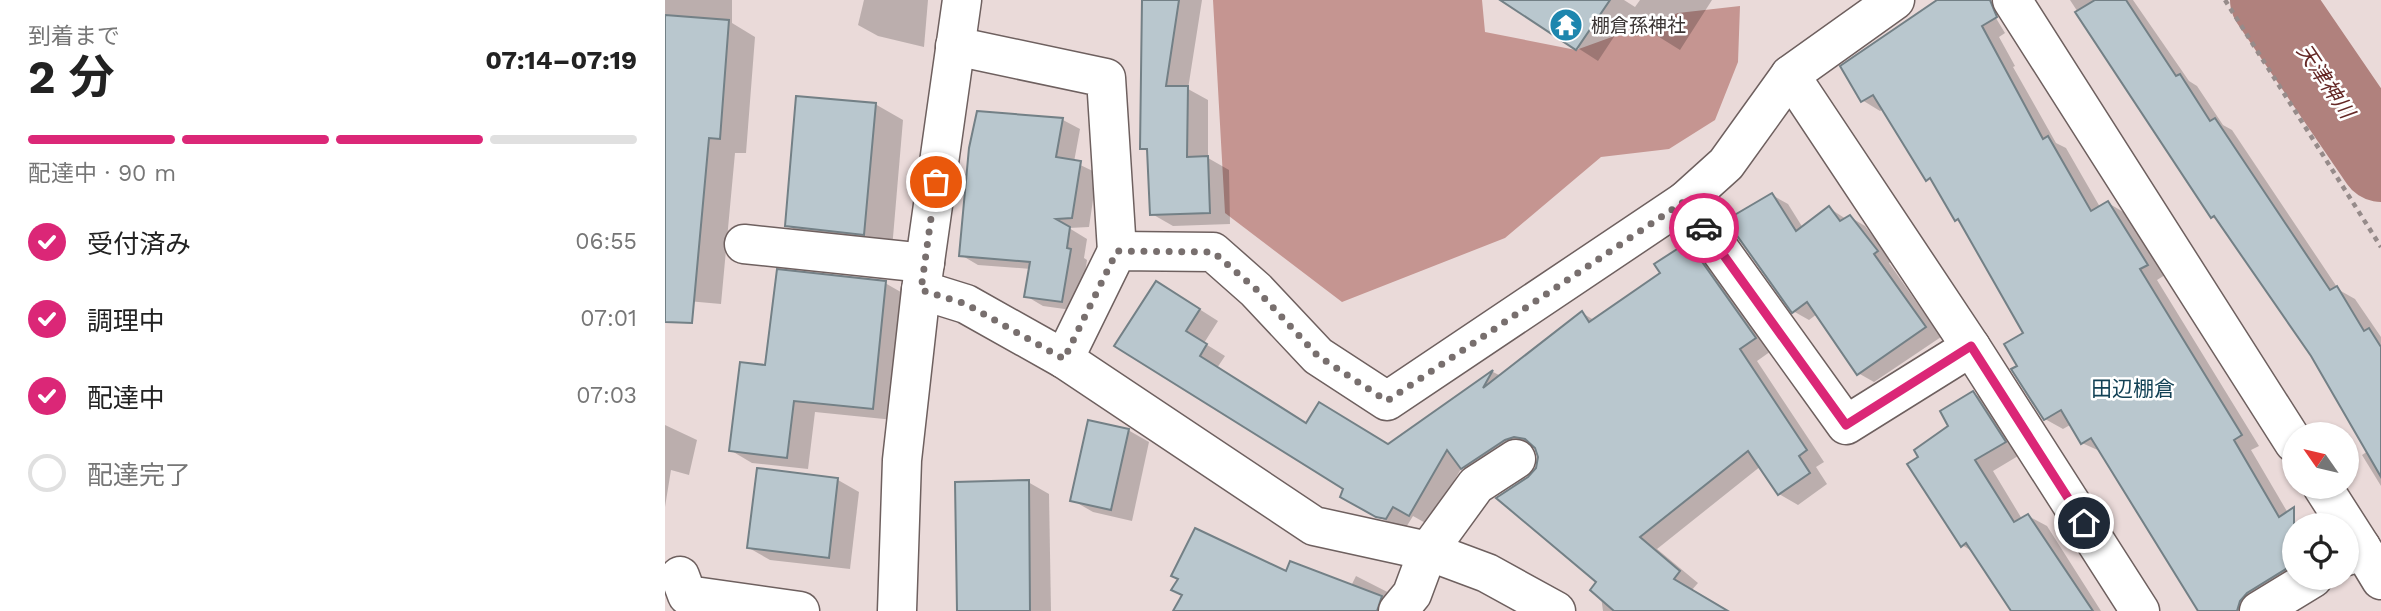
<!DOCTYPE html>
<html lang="ja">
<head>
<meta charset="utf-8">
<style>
	:root { --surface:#fff; --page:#f6f6f6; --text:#222; --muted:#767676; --line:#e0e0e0; --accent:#db2777 }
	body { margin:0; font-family:"Work Sans","Noto Sans JP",sans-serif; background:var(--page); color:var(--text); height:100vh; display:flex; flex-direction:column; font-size:26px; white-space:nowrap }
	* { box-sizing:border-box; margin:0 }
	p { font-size:23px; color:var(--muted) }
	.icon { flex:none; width:38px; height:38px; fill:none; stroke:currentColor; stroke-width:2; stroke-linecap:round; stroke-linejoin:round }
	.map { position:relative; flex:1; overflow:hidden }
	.drawer { display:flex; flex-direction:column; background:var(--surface); width:665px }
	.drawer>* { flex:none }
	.needle { width:46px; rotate:304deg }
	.controls { position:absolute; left:1617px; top:422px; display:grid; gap:14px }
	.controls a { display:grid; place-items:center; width:77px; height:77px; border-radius:50%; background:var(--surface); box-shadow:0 2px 5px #0004; font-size:35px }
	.pin { position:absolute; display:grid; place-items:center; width:60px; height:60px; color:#fff; margin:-30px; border:4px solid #fff; border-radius:50%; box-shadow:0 2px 7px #0007 }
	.courier { position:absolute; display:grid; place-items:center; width:70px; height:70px; margin:-35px; border:5px solid #db2777; border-radius:50%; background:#fff; color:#222; box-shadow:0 2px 9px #0007 }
	.head em { font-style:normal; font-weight:700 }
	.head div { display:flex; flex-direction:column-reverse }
	.head { display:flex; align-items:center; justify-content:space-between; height:119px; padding:0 28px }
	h1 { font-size:46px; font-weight:700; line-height:52px }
	.bar { display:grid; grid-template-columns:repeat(4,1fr); gap:10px 7px; align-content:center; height:84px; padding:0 28px }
	.bar i { height:9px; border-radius:5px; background:var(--line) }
	.bar .active { background:var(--accent) }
	.bar p { grid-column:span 4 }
	ol { padding:0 28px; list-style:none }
	li { display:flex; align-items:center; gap:21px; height:77px }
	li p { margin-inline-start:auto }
	li .icon { padding:7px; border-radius:50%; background:var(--accent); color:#fff; stroke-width:4 }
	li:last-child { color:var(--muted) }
	li i { width:38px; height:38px; border:4px solid var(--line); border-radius:50% }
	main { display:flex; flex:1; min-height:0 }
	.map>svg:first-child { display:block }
	.forest { fill:#c59591 }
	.shadow { fill:#0003 }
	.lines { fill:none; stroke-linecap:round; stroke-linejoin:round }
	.river { stroke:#b0817d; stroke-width:82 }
	.building { fill:#b9c7ce; stroke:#738086; stroke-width:2 }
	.minor-casing { stroke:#6e605f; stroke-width:41 }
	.path { stroke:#968b8a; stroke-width:4.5; stroke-dasharray:5 5; stroke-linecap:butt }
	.minor { stroke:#fff; stroke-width:38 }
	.done { stroke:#786f6e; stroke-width:7; stroke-dasharray:0 12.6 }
	.route { stroke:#db2777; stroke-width:9 }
	.labels { text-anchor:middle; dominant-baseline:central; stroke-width:5; stroke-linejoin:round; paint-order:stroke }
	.poi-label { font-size:19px; fill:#3b3534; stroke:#fff; text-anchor:start }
	.water-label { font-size:21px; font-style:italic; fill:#652826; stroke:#fff }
	.neighbourhood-label { font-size:21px; fill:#134256; stroke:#fff }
</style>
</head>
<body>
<main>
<section class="drawer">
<div class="head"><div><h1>2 分</h1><p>到着まで</p></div><em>07:14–07:19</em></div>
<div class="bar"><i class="active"></i><i class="active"></i><i class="active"></i><i></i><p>配達中 · 90 m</p></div>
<ol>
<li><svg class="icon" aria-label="check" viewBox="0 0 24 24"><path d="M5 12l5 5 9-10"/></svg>受付済み<p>06:55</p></li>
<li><svg class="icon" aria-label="check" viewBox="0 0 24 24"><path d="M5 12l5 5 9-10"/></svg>調理中<p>07:01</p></li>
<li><svg class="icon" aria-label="check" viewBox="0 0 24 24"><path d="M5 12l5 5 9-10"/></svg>配達中<p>07:03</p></li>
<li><i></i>配達完了</li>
</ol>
</section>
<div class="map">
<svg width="1716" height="611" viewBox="0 0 1716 611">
	<rect width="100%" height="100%" fill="#eadad9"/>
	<polygon class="forest" points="548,0 817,0 820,32 911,50 1013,13 1075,6 1073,62 1050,120 1004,149 936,157 840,238 677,302 560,213"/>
	<g class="shadow">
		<polygon points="0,0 67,0 67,23 90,37 81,153 70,153 56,304 0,299"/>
		<polygon points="199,0 263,0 259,47 213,36 193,25"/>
		<polygon points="478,0 537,0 523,89 543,100 543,158 564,170 565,224 508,226 487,214 484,152 477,148"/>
		<polygon points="838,0 959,0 970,7 975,0 1047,0 1015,50 962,17 933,61"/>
		<polygon points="1275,0 1320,0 1340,33 1334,37 1350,66 1348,67 1391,143 1401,148 1435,207 1443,203 1460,213 1500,275 1492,280 1594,446 1586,450 1630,525 1630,578 1577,611 1535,611 1437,452 1417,443 1405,425 1398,429 1380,419 1361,333 1297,223 1291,219 1219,109 1215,111 1197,100 1252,14"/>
		<polygon points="1405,0 1468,0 1524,81 1532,86 1558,125 1567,130 1674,290 1690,299 1716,337 1716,486 1697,455 1703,451 1647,355 1555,221 1547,217"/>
		<polygon points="210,104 238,120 227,249 149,241 122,225"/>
		<polygon points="313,113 398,120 415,129 409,162 432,173 424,227 404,228 422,239 419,258 422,260 414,311 378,306 361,296 366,269 313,265 296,255"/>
		<polygon points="1107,195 1123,204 1138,228 1164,208 1181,219 1185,217 1200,226 1227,261 1224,263 1276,337 1209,382 1193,373 1152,314 1144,320 1128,311"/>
		<polygon points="1023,244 1042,255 1109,349 1092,361 1159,462 1151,467 1162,484 1133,505 1114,494 1096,466 992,549 1033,583 1026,591 1060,611 938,611 934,582 864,479 872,469 875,457 871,447 859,450 816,479 797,467 764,525 748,516 740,529 732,527 696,507 680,488 452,345 520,300 553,321 539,343 560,356 552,368 642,425 723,446 828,372 836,376 917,313 929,320 998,273"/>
		<polygon points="220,283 241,295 229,420 150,412 143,469 87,463 65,450 102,367"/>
		<polygon points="1308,393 1327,404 1358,453 1328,471 1357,519 1363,516 1382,526 1436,611 1348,611 1310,553 1297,545 1256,458 1286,427"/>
		<polygon points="0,425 32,440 24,475 6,470 0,507"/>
		<polygon points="463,430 484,442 467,521 428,512 407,500"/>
		<polygon points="173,480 194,492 185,569 105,560 84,548"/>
		<polygon points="363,482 384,494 386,611 294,611"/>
		<polygon points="622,574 686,586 691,576 742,602 736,611 517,611"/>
	</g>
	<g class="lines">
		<polyline class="river" points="1606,0 1716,161"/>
	</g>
	<g class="building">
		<polygon points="477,0 514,0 501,86 523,86 522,157 543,156 545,213 485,215 482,149 475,149"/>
		<polygon points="835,0 945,0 911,50"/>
		<polygon points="1272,0 1325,0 1332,17 1317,26 1378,139 1383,136 1426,211 1443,201 1483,265 1475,269 1577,435 1569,440 1614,517 1629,507 1629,564 1582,593 1575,601 1572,611 1533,611 1426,438 1416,444 1396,410 1379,420 1346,369 1352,366 1339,344 1358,333 1293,219 1290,221 1265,178 1261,181 1208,95 1196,102 1175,66"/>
		<polygon points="1430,0 1461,0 1511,76 1515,74 1545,121 1550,118 1665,290 1672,286 1699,331 1704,328 1716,347 1716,477 1646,356 1549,216 1546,218 1410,12"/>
		<polygon points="0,15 64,20 55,139 44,138 27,323 0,322"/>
		<polygon points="131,96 211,103 199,235 120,226"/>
		<polygon points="312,111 398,118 391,157 416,161 407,218 391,219 405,227 402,248 406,249 397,302 359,297 365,262 294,256 304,148"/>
		<polygon points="1107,193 1131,231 1164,206 1175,221 1185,215 1213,251 1209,254 1261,327 1192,375 1142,302 1127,313 1061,220"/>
		<polygon points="1023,242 1091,338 1075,349 1142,450 1134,456 1145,473 1113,495 1083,451 975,537 1015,571 1009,579 1063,611 949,611 925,590 931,582 831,498 863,477 871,468 873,457 870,448 860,439 849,437 840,440 796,469 782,450 744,516 728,507 721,519 711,517 675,497 678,489 449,346 491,281 535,309 521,331 542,344 535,356 641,423 654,402 723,444 828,370 818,388 917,311 924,322 995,273 989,264"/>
		<polygon points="112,269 221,281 208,409 129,401 122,458 64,451 75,362 100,365"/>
		<polygon points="1308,391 1341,442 1310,460 1349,522 1363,514 1428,611 1346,611 1301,543 1296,547 1242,464 1253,457 1249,450 1283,426 1275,411"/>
		<polygon points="423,420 464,429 446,510 405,501"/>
		<polygon points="92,468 173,478 164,558 82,548"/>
		<polygon points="364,480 365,611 292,611 290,482"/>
		<polygon points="530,528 621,571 625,561 717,596 712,611 508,611 517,595 506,590 513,579 506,576"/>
	</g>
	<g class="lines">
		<defs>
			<g id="minor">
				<polyline points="1347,0 1629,443"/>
				<polyline points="290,46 441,78 452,251"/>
				<polyline points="1125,75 1306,347 1475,611"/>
				<polyline points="1020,201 1061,164 1125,75 1230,0"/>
				<polyline points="79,244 260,263"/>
				<polyline points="256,290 301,304 399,359 452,251 548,252 591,290 653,356 722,401 1020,201 1181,425 1306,347"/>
				<polyline points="399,359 649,526 763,551 822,573 891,611"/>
				<polyline points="1657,486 1696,547 1682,556"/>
				<polyline points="1696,547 1716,580"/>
				<polyline points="15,576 22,595 135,611"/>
				<polyline points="232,611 237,460 256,290 297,0"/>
				<polyline points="733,611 747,594 763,551 811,485 851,459"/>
				<polyline points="1594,611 1648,578"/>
			</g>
		</defs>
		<use href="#minor" class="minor-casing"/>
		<polyline class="path" points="1560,0 1716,247"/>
		<use href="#minor" class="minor"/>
	</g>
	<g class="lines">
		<polyline class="done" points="271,182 256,290 301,304 399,359 452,251 548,252 591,289 653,356 722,401 1020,201 1039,228"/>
		<polyline class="route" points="1039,228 1181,425 1306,346 1419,523"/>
	</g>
	<defs>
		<symbol id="temple-disc" viewBox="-11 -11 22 22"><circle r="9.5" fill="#1d86ae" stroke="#fff"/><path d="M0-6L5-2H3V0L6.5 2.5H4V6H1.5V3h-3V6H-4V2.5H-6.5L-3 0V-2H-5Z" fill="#fff"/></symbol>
	</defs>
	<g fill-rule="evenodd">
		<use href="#temple-disc" x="882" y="6" width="38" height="38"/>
	</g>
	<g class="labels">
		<g class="poi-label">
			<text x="926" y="25">棚倉孫神社</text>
		</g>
		<g class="water-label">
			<text transform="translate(1661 81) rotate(56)">天津神川</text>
		</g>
		<g class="neighbourhood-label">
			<text x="1468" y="388">田辺棚倉</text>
		</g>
	</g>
</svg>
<div class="controls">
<a><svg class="needle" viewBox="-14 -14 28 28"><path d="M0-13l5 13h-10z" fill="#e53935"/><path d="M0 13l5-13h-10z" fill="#767676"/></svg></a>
<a><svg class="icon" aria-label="locate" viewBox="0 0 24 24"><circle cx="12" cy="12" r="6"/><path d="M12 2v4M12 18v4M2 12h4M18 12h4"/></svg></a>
</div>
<div class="pin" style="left:271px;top:182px;background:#ea580c"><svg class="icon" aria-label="bag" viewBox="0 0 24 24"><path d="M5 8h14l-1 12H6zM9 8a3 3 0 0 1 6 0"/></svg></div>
<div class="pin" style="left:1419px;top:523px;background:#1f2937"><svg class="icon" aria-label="home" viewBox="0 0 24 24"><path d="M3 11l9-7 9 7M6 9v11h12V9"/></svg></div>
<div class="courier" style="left:1039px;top:228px"><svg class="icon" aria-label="car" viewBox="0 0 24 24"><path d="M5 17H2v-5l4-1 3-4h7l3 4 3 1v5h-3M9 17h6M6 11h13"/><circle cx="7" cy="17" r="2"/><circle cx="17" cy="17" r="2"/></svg></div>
</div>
</main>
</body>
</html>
